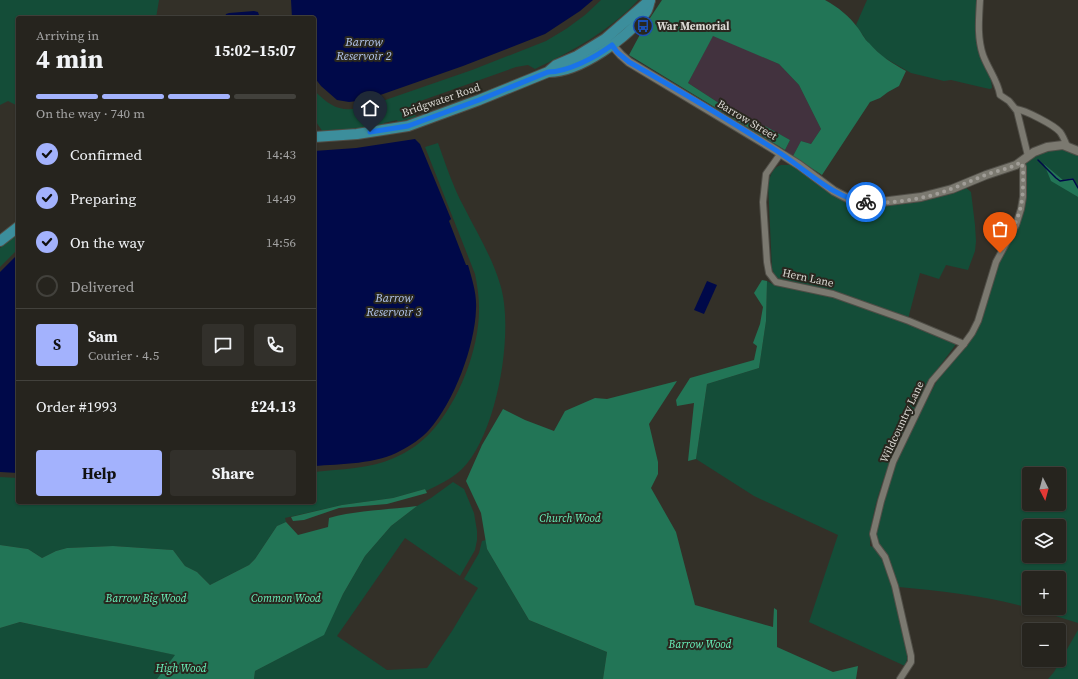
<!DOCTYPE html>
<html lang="en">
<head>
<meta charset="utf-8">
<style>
	:root { --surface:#26241e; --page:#32302b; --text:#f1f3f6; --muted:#a4a4a4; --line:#42413c; --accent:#a3b2fd }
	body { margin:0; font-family:"Source Serif 4",serif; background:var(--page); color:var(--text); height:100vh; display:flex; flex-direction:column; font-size:15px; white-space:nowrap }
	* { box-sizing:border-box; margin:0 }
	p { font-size:13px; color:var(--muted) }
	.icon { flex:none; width:22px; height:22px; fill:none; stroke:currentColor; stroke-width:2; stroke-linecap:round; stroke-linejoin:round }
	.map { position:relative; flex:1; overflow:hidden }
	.panel { position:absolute; left:16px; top:16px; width:300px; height:488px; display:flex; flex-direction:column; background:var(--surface); border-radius:4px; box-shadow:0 1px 3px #0004,0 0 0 1px var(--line) }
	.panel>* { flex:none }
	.needle { width:26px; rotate:174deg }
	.controls { position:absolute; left:1022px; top:467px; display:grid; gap:8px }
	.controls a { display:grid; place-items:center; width:44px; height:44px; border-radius:4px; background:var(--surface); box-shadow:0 1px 3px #0004,0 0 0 1px var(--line); font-size:20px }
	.pin { position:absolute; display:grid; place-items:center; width:34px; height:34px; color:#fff; margin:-41px -17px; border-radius:50% 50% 50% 0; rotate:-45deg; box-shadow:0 0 4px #0007 }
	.pin .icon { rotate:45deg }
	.courier { position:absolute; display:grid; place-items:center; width:40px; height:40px; margin:-20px; border:3px solid #1a73e8; border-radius:50%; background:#fff; color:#222; box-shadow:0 1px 5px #0007 }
	.head em { font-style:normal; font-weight:700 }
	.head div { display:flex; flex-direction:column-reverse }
	.head { display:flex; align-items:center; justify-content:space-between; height:68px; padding:0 20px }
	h1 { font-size:26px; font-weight:700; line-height:30px }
	.bar { display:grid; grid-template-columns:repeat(4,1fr); gap:6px 4px; align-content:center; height:48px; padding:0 20px }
	.bar i { height:5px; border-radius:3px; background:var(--line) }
	.bar .selected { background:var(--accent) }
	.bar p { grid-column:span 4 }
	.line { display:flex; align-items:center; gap:10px; padding:0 20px; border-top:1px solid var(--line) }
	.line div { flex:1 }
	.round { display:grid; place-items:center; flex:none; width:42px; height:42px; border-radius:4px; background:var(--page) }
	ol { padding:0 20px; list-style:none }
	li { display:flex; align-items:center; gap:12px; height:44px }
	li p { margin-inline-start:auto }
	li .icon { padding:4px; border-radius:50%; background:var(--accent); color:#111; stroke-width:4 }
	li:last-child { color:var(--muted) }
	li i { width:22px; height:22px; border:2px solid var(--line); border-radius:50% }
	.button { display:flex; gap:8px; margin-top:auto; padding:8px 20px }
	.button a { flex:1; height:46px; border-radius:4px; background:var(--accent); color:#111; font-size:16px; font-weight:700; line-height:46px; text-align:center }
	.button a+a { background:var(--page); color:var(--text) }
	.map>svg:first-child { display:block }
	.industrial { fill:#42323e }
	.green { fill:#144d38; fill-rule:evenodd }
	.forest { fill:#227556 }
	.water { fill:#000949 }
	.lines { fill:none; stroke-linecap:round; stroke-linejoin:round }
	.stream { stroke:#000949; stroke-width:1.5 }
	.minor-casing { stroke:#504e47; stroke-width:8 }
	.secondary-casing { stroke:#504e47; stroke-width:10 }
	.trunk-casing { stroke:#504e47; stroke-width:12 }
	.minor { stroke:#7b7970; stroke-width:6 }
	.secondary { stroke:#7b7970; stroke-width:8 }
	.trunk { stroke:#3c8e9c; stroke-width:10 }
	.done { stroke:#a09d97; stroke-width:4; stroke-dasharray:0 7.2 }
	.route { stroke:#1a73e8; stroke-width:5 }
	.labels { text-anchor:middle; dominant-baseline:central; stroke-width:4; stroke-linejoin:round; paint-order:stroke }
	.poi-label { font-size:11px; font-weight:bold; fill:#dad8d3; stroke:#29271f; text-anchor:start }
	.street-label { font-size:11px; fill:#dad8d3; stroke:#29271f }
	.park-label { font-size:11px; font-style:italic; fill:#6af6be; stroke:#29271f }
	.water-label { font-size:12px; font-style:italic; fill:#b4c7ee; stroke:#29271f }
</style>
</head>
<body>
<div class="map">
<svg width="1078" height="679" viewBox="0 0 1078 679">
	<rect width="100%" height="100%" fill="#333028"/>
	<polygon class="industrial" points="713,35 779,64 799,85 821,129 811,144 801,141 793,156 785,150 790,140 765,127 762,131 688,83"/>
	<g class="green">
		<polygon points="0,0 159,0 156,18 18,18 18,106 8,101 0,105"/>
		<path d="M601,0H638C610,31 572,51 535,69L528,65L516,67L412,104L416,117L398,122L397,120L384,123V125L344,130L343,129L330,130V131L323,132L314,119V90C332,109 343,113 368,106L472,70L546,41L566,29L585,15Z"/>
		<polygon points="867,0 977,0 976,42 985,67 991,79 992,88 990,89 985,88 951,80 944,81 911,73 883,57 868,43 856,25"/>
		<path d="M438,143C446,165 453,187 464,207C477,233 492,257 500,284C515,330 497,435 462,469C452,479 438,485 426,491L425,489L393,498L342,505L285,518L286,522L277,526L255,559L249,565L210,585L197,572L185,566L173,550L113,546L67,548L56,551L42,558L28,549L0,545V477L18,478V502H314V472C341,469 369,469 394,458C408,452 421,443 431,432C459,402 480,347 479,307C479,296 477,284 475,274L425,147Z"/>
		<path d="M1059,147L1078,153V188L1073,178L1063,180L1045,165L1067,190L1078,197V623L1030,608H1059V578H1029V608C987,596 943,591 899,587L891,565L879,544L876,535L882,501L896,462L910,432L940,375L974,333L1001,257L1017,225L1026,162L1034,155ZM1029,474H1059V504H1029ZM1029,526H1059V556H1029Z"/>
		<path d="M781,165H790L795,167L866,205L964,186L971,192L975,225L976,241L975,251L968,270L946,265L939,279L920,273L908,319L835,291L776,278L772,269L768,183C771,175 772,168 781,165Z"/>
		<polygon points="18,233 18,249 0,267 0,248"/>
		<path d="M767,281L776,286L805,289L831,295L857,306L866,307L942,336L956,344C949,354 941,364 934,374C927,385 921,397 915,409C895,448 870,501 870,546L876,548L880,553L892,583L908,656L905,666L809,622L838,535L754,496L696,459L707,384L759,368L766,321Z"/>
		<polygon points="453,482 464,489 474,513 477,531 477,540 475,550 460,576 405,538 337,636 387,670 427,668 452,631 478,588 464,579 479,553 482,541 486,540 487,549 529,620 607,652 603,679 254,679 255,671 323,635 343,594 365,556 391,526 417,506 431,498"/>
		<polygon points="20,622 176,655 157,679 0,679 0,628"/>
		<polygon points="1078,630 1078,679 1048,679 1054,672"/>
	</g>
	<g class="forest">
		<path d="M662,0H825C838,7 849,16 858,28C862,33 864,39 869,43C879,55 893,64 906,71L899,86L888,92L880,98L870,102L822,175L793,156L801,141L811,144L821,129L799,85L779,64L713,36L688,83L762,131L765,126L790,140L785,150L629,55L644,27Z"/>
		<polygon points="1044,164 1063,180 1073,178 1078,188 1078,197 1051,181"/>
		<polygon points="762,280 767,281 766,321 759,368 707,384 696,459 688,461 694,403 677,406 676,400 690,378 754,360 757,346 753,343 760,324 763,307 754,293"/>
		<polygon points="677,381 649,424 658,462 658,474 651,488 676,532 695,605 773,627 774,608 777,610 777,647 833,672 858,666 856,679 603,679 607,652 529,620 487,549 481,513 466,481 482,445 503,409 525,420 554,431 565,411 595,398 607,399"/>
		<polygon points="425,489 427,493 387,504 339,508 304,520 293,521 291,517 342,505 393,498"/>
		<path d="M417,506L391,526L365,556L343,594L324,635L255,671L254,679H157L175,655L20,622L0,628V545L28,549L42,558L56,551L67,548L113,546L173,550L185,566L197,572L210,585L249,565L255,559L277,526L286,522L298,535L328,527L329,518C357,510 387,510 417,506Z"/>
	</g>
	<g class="water">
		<polygon points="291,0 593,0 580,11 545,34 463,66 366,100 349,102 337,100 321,86 314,77 314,18 292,18"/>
		<polygon points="254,11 258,12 260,18 256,18 251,15 235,18 225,17 226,14 229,13"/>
		<path d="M415,139L420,144L451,219L449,221L466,265H468C472,279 477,294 476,309C475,346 454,402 429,430C422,438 410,446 400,451C378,464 340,464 314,466V151L356,148Z"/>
		<polygon points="18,254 18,473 0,472 0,272"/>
		<polygon points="707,281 717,285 704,314 694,310"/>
	</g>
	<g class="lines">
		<polyline class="stream" points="1038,160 1056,178 1060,181 1073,179 1078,188"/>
		<defs>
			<g id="minor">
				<path d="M980,0C979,19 977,37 983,55C988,69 998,81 1000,95L1009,101L1017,111L1028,156"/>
				<path d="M1016,109C1025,110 1054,125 1060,132C1063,136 1065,141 1067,146"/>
				<polyline points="781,153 766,174 763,202 767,262 769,273 776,282 833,294 909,321 964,344"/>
				<polyline points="900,679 911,662 911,656 895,586 885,557 876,545 873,534 881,501 893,462 932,381 964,344 972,333 978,321 996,262 1016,225 1021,209 1023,197 1023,167 1021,162"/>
			</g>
			<polyline id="secondary" points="612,45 621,55 629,62 772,148 799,165 834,191 853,201 881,202 921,197 952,189 986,175 1016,165 1034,152 1047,147 1063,145 1078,151"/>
			<g id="trunk">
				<path d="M549,72C580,72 629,37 646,12C648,9 649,4 650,0"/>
				<polyline points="314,137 357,134 408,126 479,100 548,72 556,65 577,56 605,39 650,0"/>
				<polyline points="0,241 18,227"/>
			</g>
		</defs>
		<use href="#minor" class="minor-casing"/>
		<use href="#secondary" class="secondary-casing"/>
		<use href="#trunk" class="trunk-casing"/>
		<use href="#minor" class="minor"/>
		<use href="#secondary" class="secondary"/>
		<use href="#trunk" class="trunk"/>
	</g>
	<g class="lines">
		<path class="done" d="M866,202C894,204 925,199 951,189C963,185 974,179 986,175C998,170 1010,169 1021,162C1024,169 1023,176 1023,184C1023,216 1013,226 1000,253"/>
		<path class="route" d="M370,132L408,126L479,100L548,72C568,72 596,57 612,45L617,52L629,62C680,91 731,121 780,153C805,169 836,200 866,202"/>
	</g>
	<defs>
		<symbol id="bus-ring" viewBox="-11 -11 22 22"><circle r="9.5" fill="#29271f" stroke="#1a4fb4" stroke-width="1.5"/><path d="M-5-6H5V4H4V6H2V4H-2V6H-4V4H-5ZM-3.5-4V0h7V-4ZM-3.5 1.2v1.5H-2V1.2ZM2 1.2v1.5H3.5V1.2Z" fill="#1a4fb4"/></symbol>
	</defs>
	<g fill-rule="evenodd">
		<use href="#bus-ring" x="632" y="15" width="22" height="22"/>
	</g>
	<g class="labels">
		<g class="poi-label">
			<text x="657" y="26">War Memorial</text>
		</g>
		<g class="street-label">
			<text transform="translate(441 100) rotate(-19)">Bridgwater Road</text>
			<text transform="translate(747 120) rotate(31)">Barrow Street</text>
			<text transform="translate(808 278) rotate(12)">Hern Lane</text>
			<text transform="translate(902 422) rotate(-65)">Wildcountry Lane</text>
		</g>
		<g class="park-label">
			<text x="570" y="518">Church Wood</text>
			<text x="146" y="598">Barrow Big Wood</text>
			<text x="286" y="598">Common Wood</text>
			<text x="700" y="644">Barrow Wood</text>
			<text x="181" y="668">High Wood</text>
		</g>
		<g class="water-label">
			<text x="364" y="42">Barrow<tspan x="364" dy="14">Reservoir 2</tspan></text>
			<text x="394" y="298">Barrow<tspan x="394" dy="14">Reservoir 3</tspan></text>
		</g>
	</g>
</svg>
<div class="controls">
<a><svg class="needle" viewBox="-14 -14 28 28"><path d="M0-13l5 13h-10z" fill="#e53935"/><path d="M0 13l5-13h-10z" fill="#a4a4a4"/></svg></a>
<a><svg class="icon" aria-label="layers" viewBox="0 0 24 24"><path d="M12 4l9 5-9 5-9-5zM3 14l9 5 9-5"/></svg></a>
<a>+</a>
<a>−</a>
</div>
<div class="pin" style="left:1000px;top:253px;background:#ea580c"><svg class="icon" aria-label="bag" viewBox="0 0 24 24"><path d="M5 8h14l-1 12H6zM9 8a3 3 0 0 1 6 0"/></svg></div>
<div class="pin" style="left:370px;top:132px;background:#1f2937"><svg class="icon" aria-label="home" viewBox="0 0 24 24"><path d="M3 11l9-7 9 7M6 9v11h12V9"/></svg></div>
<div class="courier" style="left:866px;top:202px"><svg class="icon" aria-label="bike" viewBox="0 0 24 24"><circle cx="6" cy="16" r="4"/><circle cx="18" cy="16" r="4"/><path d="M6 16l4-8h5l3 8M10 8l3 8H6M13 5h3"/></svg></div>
<section class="panel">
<div class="head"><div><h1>4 min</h1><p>Arriving in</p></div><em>15:02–15:07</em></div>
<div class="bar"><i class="selected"></i><i class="selected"></i><i class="selected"></i><i></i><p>On the way · 740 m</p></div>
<ol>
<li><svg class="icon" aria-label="check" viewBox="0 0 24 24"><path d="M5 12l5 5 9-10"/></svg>Confirmed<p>14:43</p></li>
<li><svg class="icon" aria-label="check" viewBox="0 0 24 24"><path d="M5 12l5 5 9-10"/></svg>Preparing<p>14:49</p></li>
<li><svg class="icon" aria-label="check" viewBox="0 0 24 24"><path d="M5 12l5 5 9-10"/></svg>On the way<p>14:56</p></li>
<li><i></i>Delivered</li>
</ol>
<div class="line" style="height:72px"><b class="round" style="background:var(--accent);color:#111">S</b><div><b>Sam</b><p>Courier · 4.5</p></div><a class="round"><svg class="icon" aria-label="chat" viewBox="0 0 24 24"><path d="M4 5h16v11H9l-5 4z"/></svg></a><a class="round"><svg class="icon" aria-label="phone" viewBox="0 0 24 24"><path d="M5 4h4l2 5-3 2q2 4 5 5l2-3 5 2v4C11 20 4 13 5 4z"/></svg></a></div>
<div class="line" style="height:52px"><div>Order #1993</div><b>£24.13</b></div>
<div class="button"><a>Help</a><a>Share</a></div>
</section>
</div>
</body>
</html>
